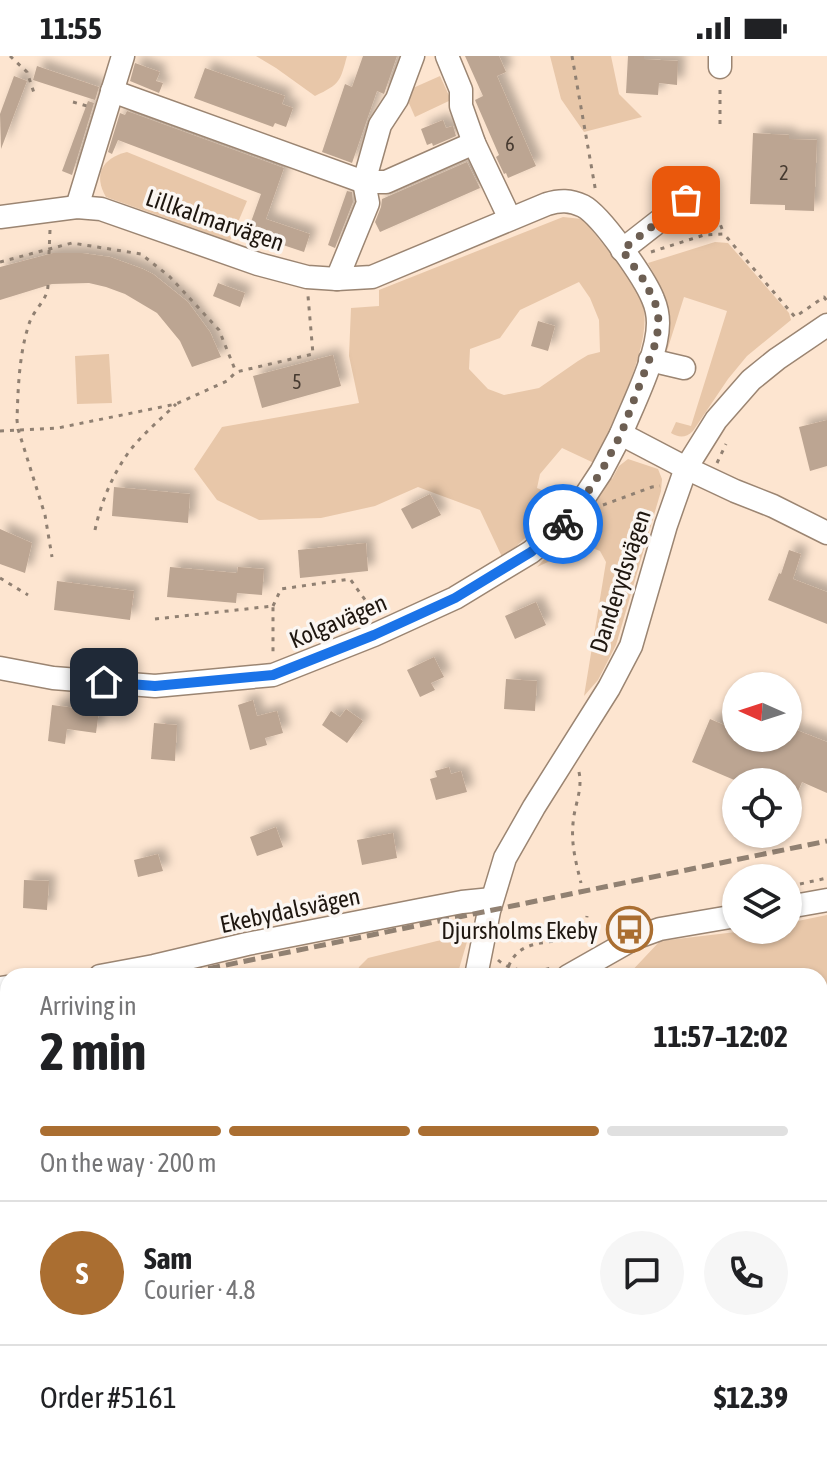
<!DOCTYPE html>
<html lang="en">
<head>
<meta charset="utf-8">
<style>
	:root { --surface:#fff; --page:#f6f6f6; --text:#202124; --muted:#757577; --line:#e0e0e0; --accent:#aa6e31 }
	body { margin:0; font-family:"Asap Condensed",sans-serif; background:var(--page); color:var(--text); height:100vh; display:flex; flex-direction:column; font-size:30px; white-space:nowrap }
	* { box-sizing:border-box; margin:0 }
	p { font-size:26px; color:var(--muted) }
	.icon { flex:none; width:44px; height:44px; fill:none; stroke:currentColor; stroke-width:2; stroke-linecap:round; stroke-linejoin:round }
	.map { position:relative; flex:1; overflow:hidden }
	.drawer { position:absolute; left:0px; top:912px; width:828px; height:496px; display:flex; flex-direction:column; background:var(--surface); border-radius:24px 24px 0 0; box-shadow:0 2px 6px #0004 }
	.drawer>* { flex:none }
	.needle { width:52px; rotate:273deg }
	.buttons { position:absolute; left:722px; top:616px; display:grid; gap:16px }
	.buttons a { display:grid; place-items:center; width:80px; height:80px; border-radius:50%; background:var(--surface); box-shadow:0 2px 6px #0004; font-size:40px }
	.pin { position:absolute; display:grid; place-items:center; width:68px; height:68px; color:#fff; margin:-34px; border-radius:16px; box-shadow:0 4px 12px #0006 }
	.courier { position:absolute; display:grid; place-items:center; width:80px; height:80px; margin:-40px; border:6px solid #1a73e8; border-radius:50%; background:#fff; color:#222; box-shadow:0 2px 10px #0007 }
	.headline em { font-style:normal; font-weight:700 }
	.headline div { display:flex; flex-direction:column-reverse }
	.headline { display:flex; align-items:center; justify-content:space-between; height:136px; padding:0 40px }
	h1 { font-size:52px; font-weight:700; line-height:60px }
	.bar { display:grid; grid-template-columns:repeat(4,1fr); gap:12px 8px; align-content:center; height:96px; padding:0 40px }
	.bar i { height:10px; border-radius:6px; background:var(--line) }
	.bar .current { background:var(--accent) }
	.bar p { grid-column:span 4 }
	.line { display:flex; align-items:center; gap:20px; padding:0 40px; border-top:2px solid var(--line) }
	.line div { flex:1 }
	.round { display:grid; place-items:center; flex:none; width:84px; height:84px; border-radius:42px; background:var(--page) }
	.status { display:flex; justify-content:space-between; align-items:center; height:56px; padding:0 40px; background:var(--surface); direction:ltr }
	.status svg { height:22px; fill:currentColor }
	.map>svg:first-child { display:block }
	.green { fill:#e8c7a9; fill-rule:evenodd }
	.building { fill:#bca592; filter:url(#shadow) }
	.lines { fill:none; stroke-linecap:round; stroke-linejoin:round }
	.minor-casing { stroke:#9b8572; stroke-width:25 }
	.path { stroke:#908072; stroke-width:3; stroke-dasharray:4 6; stroke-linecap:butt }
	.minor { stroke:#fff; stroke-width:22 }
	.rail { stroke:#918172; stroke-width:5; stroke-dasharray:12 6; stroke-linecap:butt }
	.done { stroke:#6d5f53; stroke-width:8; stroke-dasharray:0 14.4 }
	.route { stroke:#1a73e8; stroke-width:10 }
	.labels { text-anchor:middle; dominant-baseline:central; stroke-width:7; stroke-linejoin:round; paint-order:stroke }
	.number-label { font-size:20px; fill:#463a30 }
	.street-label { font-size:24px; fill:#1f1710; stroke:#fbf6f2 }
	.poi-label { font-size:24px; fill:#1f1710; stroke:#fbf6f2; text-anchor:end }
</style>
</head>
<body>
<div class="status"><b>11:55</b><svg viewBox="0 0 49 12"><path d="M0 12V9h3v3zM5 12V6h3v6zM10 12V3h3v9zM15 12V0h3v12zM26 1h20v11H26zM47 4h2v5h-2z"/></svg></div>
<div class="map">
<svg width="827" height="1408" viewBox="0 0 827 1408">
	<defs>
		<filter id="shadow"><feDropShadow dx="7" dy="-7" stdDeviation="4" flood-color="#0004"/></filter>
	</defs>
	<rect width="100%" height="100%" fill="#fde5d0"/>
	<g class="green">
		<path d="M256,0H347C340,26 340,28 315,40L276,12Z"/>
		<polygon points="550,0 611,0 619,38 642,61 584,76 561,43"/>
		<polygon points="440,20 451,44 415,61 404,36"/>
		<path d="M127,96L247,145L230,185L106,141C93,119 102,102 127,96Z"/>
		<path d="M563,161L582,163L588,169C605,192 630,218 641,244C658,281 610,371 594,407L562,392L540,418L537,432L565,444L503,503L480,454L418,431L375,450L321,462L259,464L217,444L194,413L222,371L359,347L349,300L351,252L379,250V234ZM579,226L590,242L599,264L600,296L588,299L578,305L539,332L504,339L488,333L469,313L470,293L500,282L520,254Z"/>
		<path d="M715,186L728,187L789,257L791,264L747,300L728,323L693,375C686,382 679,382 671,377L676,366L691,370L727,255L684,241L666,298C666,288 669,280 669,271C671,247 659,227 648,207Z"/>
		<polygon points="109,298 112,347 77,348 75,300"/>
		<polygon points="628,403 658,413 662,423 661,435 616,589 598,624 584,640 606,506 600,495 585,489 537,511 577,468 608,421 612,423 619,410"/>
		<polygon points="827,859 827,1408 726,1408 727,1400 820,1400 820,920 627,920 660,885 753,874 788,874 788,867"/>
		<polygon points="469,879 459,913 453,920 356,920 359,911 368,902 437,885"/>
	</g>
	<g class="building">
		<polygon points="363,0 397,0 384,38 377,35 352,107 322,96 345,28 352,31"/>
		<polygon points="465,0 499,0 506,16 497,20 536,110 508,122 506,117 504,118 496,101 499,99 475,44 483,40"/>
		<polygon points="628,0 644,0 644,3 678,5 677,29 659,27 658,39 626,37"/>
		<polygon points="135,7 160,16 156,25 163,27 159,37 130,25"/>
		<polygon points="37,10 99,31 95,44 33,24"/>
		<polygon points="205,12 285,40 282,48 293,52 286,71 275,67 273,71 194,42"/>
		<polygon points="14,20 27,25 1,93 0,58"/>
		<polygon points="88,45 94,47 72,119 62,115"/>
		<polygon points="127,55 284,112 266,163 310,178 304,196 247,177 261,138 118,84 112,98 108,96 120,57 125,59"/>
		<polygon points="443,64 446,72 453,70 456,80 433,90 432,87 427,89 421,73"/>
		<polygon points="753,77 789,79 789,83 817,84 814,155 785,154 785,149 750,148"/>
		<polygon points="467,106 480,132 380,176 375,166 381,151 382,143"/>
		<polygon points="347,135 352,136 353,146 335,192 328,189"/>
		<polygon points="53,197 82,197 110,201 143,213 153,218 188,246 210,276 221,301 192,311 180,285 157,257 125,238 106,231 89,227 52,228 0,244 0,211"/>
		<polygon points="218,227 245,237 240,251 213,240"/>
		<polygon points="538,265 555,270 548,295 531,290"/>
		<polygon points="333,299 341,330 262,352 253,320"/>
		<polygon points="827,364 827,410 810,415 799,371"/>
		<polygon points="114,431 190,438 188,467 112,460"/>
		<polygon points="430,438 441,459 412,473 401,453"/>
		<polygon points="0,473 32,487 25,517 0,508"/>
		<polygon points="366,487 368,515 300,522 298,494"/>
		<polygon points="789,494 801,498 793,523 827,536 827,568 768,544 779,517 781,518"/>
		<polygon points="170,511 237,517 238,511 264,513 262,539 237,537 236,547 167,541"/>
		<polygon points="57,525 134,535 130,564 54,554"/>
		<polygon points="536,546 546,569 515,583 505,560"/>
		<polygon points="434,601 444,621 431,627 435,634 420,641 407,614"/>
		<polygon points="506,623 537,625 535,655 504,653"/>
		<polygon points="253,644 257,660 277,655 283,677 265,682 267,689 250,694 238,649"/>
		<polygon points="52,649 99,655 96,677 67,673 65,688 48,685"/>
		<polygon points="346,653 363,665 347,687 322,669 331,655 340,661"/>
		<polygon points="710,663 736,674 736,682 788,682 788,676 792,678 794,673 827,686 827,737 802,726 788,759 788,726 739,726 692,706"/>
		<polygon points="154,667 177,669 175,705 151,703"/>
		<polygon points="449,711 451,718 461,715 467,736 436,744 430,723 437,721 435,715"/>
		<polygon points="276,771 283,791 257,800 250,781"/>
		<polygon points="393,777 397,802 362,809 357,784"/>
		<polygon points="158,798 163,815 138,821 134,804"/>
		<polygon points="24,824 49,825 47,854 23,852"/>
	</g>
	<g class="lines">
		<defs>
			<g id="minor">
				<polyline points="447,0 461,34 461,50 474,87 510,163"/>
				<polyline points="720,11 720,0"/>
				<polyline points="112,35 364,126 386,126 474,87"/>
				<polyline points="77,151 123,0"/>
				<path d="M0,161L77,151L101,153L258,208L307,221L337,223L372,221L547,148C560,144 570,144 583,150C602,160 645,223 653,243C656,250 658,260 658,267C658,300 633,348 621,378L686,412L735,435L773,450L827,477"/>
				<polyline points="622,194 686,144"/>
				<polyline points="337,223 368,147 364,126 380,69 397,43 413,0"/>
				<polyline points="650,304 684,312"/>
				<polyline points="0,612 53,622 155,630 273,619 374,579 455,542 531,496 570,463 601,416 621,378"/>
				<polyline points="788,851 827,844"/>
				<polyline points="100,920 154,910 247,888 420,854 462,846 492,843"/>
				<polyline points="476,920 489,855 505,802 534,751 609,632 631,590 666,469 686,412 716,364 751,324 777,303 827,269"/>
				<polyline points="568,920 635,882 660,873 736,860"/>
				<polyline points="0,932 8,931"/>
				<polyline points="0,1023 8,1020"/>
				<polyline points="0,1098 8,1112"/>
				<polyline points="0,1258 8,1237"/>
				<polyline points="450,1400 471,1408"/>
				<polyline points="273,1408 277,1400"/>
				<polyline points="340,1408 340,1400"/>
				<polyline points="715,1408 716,1400"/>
			</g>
		</defs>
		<use href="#minor" class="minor-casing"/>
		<g class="path">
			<polyline points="10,0 27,16 35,40"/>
			<polyline points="572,0 596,137"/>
			<polyline points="73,46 87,50"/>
			<polyline points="720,68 720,30"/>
			<polyline points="706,132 724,178"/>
			<polyline points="651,196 704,179 724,178 795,261 824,241 827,245"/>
			<polyline points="49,198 50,174"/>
			<polyline points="0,206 72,187 141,198 170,221 219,274 236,316"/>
			<path d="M48,229C48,244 33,254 29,268C19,298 18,333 17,364L18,373L45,459L52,501"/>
			<polyline points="0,375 58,372 176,348 227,325 236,316 313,298 308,240"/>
			<polyline points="717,407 726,388"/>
			<polyline points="603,449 652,431 660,430"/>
			<path d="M95,474C101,446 113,417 131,393C144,377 161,363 176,348"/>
			<polyline points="0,522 28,539"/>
			<polyline points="273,550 281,533 350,523 376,559"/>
			<polyline points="155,563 273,550 273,599"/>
			<path d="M579,716C583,734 574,750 573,768C571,788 576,807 581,827"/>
			<polyline points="800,828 827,822"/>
			<polyline points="587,868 599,879"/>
			<path d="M498,904C511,916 534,917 551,912"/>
			<path d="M506,920C516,864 583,905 587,860"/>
			<polyline points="820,1314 827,1295"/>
			<polyline points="786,1408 789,1400"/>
		</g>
		<use href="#minor" class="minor"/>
		<g class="rail">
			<polyline points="173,920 827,785"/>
			<polyline points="0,956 8,954"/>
		</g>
	</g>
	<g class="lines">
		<polyline class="done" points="563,468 570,463 601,416 621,378 656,286 659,266 655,246 643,223 622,194 686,144"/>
		<polyline class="route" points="104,626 155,630 273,619 374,579 455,542 531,496 563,468"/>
	</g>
	<defs>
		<symbol id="bus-ring" viewBox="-11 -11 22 22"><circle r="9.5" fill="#fbf6f2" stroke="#aa6e31" stroke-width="1.5"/><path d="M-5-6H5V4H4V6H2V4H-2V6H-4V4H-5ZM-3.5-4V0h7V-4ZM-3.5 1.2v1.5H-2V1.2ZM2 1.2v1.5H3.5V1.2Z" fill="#aa6e31"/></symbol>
	</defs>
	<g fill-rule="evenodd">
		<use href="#bus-ring" x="604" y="848" width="51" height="51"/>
	</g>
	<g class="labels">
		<g class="number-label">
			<text x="510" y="87">6</text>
			<text x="784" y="116">2</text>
			<text x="297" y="325">5</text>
		</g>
		<g class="street-label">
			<text transform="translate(215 164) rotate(19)">Lillkalmarvägen</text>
			<text transform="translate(620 525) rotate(-72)">Danderydsvägen</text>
			<text transform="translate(338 565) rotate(-23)">Kolgavägen</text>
			<text transform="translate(290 854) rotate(-12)">Ekebydalsvägen</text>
		</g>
		<g class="poi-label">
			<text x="598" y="874">Djursholms Ekeby</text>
		</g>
	</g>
</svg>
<div class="buttons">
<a><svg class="needle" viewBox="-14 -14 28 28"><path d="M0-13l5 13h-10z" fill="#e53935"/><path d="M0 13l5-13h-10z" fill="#757577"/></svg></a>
<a><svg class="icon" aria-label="locate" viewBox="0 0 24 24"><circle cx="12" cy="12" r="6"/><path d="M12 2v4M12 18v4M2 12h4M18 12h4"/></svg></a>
<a><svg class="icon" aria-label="layers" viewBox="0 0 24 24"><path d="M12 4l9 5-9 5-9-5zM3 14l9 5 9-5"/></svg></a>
</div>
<div class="pin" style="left:686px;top:144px;background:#ea580c"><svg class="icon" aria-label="bag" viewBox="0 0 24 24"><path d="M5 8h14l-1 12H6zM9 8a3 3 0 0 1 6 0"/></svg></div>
<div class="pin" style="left:104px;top:626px;background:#1f2937"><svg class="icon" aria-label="home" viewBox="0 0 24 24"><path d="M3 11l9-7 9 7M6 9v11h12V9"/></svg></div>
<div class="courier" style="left:563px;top:468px"><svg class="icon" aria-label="bike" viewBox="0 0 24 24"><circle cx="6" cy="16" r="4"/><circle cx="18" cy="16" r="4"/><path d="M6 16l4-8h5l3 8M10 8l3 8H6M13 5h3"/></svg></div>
<section class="drawer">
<div class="headline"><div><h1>2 min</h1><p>Arriving in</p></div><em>11:57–12:02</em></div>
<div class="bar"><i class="current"></i><i class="current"></i><i class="current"></i><i></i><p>On the way · 200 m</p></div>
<div class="line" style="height:144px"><b class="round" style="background:var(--accent);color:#fff">S</b><div><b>Sam</b><p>Courier · 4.8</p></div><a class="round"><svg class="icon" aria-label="chat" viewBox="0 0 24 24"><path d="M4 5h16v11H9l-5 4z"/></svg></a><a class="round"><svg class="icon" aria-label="phone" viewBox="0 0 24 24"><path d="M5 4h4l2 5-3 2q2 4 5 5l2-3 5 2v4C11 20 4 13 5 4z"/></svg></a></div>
<div class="line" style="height:104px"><div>Order #5161</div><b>$12.39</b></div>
</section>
</div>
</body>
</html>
